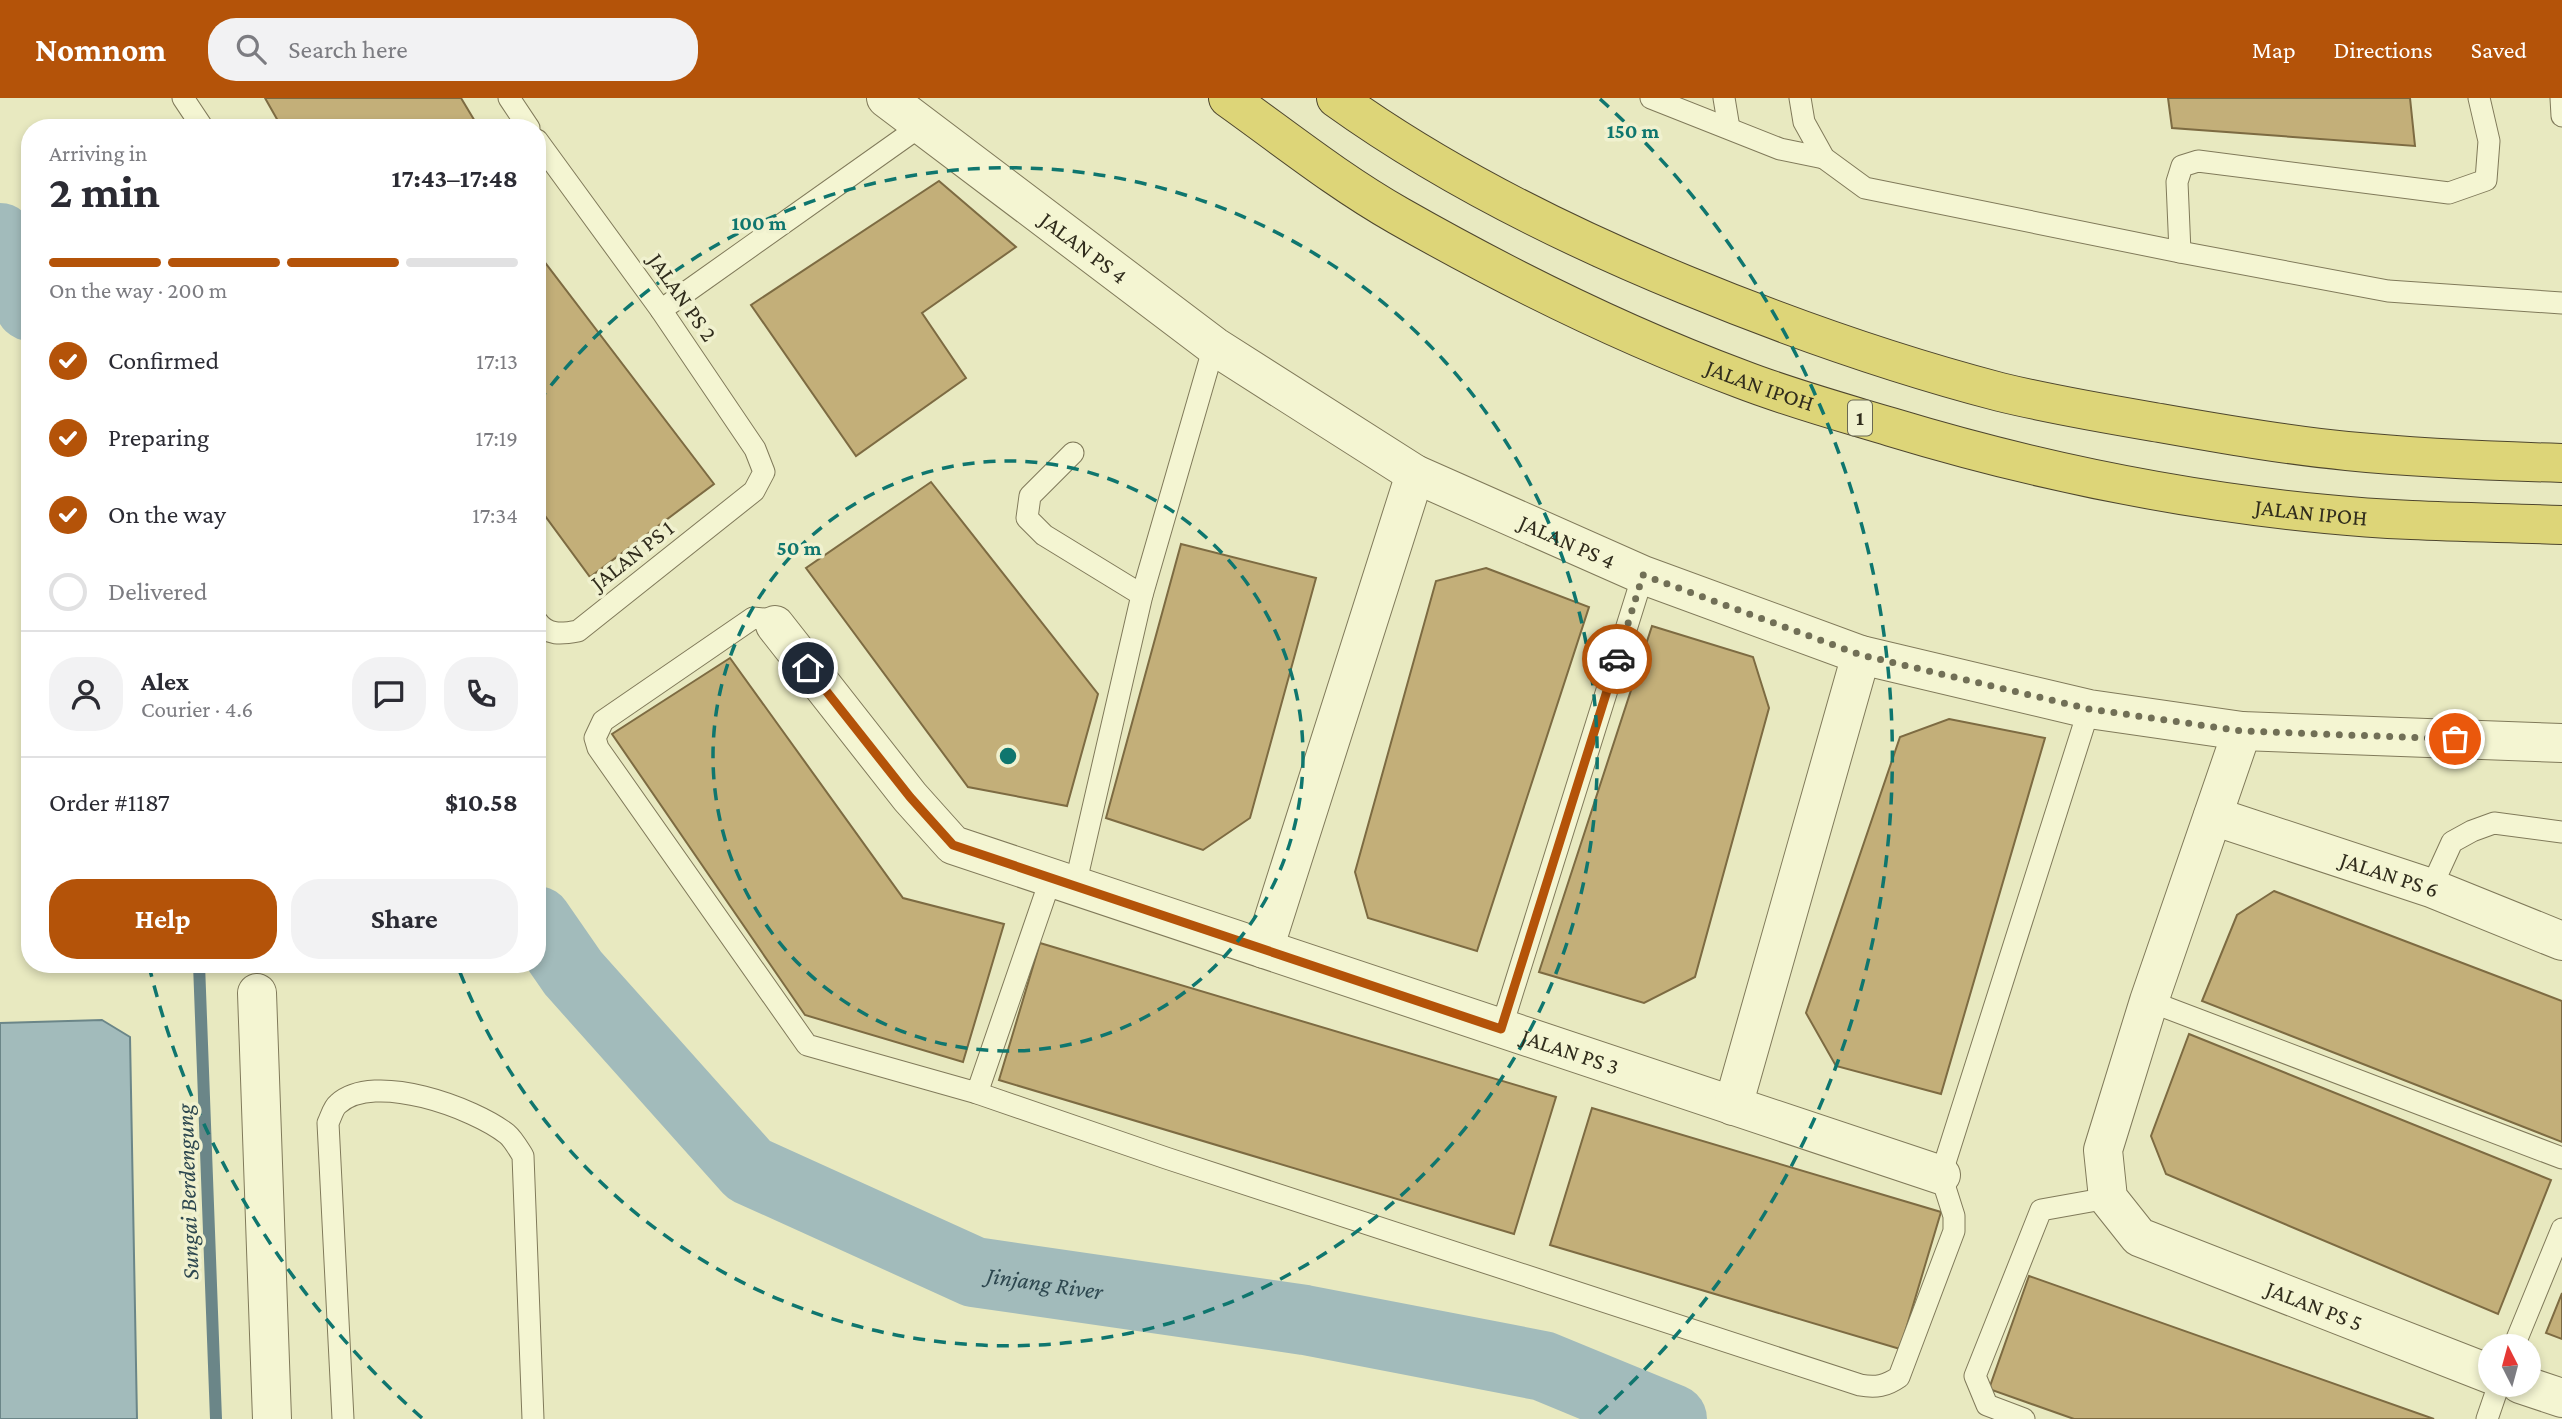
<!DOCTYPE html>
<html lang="en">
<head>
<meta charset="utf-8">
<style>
	:root { --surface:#fff; --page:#f2f2f3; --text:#2b2b33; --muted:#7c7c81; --line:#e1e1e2; --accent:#b45309 }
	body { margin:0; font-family:"Crimson Pro",serif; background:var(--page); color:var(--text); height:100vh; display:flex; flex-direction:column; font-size:26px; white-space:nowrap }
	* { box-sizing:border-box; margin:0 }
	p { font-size:23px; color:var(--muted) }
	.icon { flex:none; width:38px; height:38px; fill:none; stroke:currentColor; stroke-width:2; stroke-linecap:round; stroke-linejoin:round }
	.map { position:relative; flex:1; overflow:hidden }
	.drawer { position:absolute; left:21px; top:21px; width:525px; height:854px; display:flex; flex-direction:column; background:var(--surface); border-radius:28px; box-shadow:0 4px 10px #0003 }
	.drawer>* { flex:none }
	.needle { width:46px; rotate:354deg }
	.fabs { position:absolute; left:2478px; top:1236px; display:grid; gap:14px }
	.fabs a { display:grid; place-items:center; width:63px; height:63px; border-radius:50%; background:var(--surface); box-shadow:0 4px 10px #0003; font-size:35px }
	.pin { position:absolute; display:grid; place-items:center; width:60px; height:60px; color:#fff; margin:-30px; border:4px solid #fff; border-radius:50%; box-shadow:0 2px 7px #0007 }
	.courier { position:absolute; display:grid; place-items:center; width:70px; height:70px; margin:-35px; border:5px solid #b45309; border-radius:50%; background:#fff; color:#222; box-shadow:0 2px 9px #0007 }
	.headline em { font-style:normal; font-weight:700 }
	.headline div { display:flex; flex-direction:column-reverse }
	.headline { display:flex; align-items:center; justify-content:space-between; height:119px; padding:0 28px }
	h1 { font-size:46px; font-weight:700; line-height:52px }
	.bar { display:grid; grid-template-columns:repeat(4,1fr); gap:10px 7px; align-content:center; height:84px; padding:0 28px }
	.bar i { height:9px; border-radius:5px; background:var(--line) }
	.bar .current { background:var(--accent) }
	.bar p { grid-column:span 4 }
	.line { display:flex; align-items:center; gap:18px; padding:0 28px; border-top:2px solid var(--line) }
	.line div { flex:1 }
	.round { display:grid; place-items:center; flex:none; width:74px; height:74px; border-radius:28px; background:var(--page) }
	ol { padding:0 28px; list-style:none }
	li { display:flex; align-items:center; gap:21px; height:77px }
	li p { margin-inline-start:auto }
	li .icon { padding:7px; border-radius:50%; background:var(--accent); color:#fff; stroke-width:4 }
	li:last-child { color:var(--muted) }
	li i { width:38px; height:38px; border:4px solid var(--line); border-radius:50% }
	.cta { display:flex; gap:14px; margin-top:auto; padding:14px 28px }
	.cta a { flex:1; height:80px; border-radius:28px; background:var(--accent); color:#fff; font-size:28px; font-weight:700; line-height:80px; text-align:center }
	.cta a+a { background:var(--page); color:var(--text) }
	header { display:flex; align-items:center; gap:42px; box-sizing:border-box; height:98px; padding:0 35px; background:var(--accent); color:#fff }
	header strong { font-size:33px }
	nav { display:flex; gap:38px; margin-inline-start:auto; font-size:24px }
	.search { width:490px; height:63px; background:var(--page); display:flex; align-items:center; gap:18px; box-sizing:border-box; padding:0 24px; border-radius:28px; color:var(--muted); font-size:26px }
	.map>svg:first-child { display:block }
	.water { fill:#a2bbbb; stroke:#6b8688; stroke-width:2 }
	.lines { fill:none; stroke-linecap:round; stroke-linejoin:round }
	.stream { stroke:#6b8688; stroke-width:12 }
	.river { stroke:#a2bbbb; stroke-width:70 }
	.building { fill:#c3af79; stroke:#7d6b42; stroke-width:2 }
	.service-casing { stroke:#807a5a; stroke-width:23 }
	.minor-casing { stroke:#807a5a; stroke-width:40 }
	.trunk-casing { stroke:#4e462e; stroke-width:40 }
	.service { stroke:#f4f5d2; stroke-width:21 }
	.minor { stroke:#f4f5d2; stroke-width:38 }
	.trunk { stroke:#ddd578; stroke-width:38 }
	.done { stroke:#716f56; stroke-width:7; stroke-dasharray:0 12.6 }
	.route { stroke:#b45309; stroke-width:9 }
	.ring { fill:none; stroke:#0f766e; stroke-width:3.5; stroke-dasharray:12 9 }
	.labels { text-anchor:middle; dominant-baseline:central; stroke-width:7; stroke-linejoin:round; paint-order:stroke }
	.shield { fill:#f0f1cf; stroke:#6a6852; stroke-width:2 }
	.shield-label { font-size:21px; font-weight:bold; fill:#312d1d }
	.street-label { font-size:23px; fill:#312d1d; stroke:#f0f1cf }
	.water-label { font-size:24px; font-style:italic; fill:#2d474f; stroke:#f0f1cf }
	.centre { fill:#0f766e; stroke:#f0f1cf; stroke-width:3.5 }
	.ring-label { font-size:21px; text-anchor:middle; font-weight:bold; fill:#0f766e; stroke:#f0f1cf; stroke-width:7; stroke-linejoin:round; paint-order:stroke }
</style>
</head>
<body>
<header>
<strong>Nomnom</strong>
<div class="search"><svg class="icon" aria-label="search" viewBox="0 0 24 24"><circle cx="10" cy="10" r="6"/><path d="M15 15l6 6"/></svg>Search here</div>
<nav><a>Map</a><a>Directions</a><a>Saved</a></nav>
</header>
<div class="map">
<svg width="2562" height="1321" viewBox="0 0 2562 1321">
	<rect width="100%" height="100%" fill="#e8e9c0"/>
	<polygon class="water" points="102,922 130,939 137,1321 0,1321 0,925"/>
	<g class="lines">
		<polyline class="stream" points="199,866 216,1321"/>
		<g class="river">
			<polyline points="0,140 30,208"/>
			<path id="s1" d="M537,823L573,875L749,1072L974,1174L1305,1222L1543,1268L1672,1321"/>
		</g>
	</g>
	<g class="building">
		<polygon points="265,0 461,0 476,25 469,30 282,30"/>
		<polygon points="2168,0 2410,0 2415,48 2172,30"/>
		<polygon points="939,83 1016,149 922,215 966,280 856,358 751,207"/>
		<polygon points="537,154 714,386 590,479 537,407"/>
		<polygon points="931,384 1098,596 1067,708 968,689 806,470"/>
		<polygon points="1181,446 1316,480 1250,720 1203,752 1106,720"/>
		<polygon points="1486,470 1589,509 1477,853 1368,820 1355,774 1436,483"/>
		<polygon points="1652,528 1753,559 1769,610 1695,879 1644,905 1539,874"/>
		<polygon points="730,560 903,800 1004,826 963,964 805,917 612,636"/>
		<polygon points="1949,621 2045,640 1941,996 1836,968 1806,915 1900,639"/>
		<polygon points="2274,793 2562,903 2562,1044 2202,903 2237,817"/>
		<polygon points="1040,845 1556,999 1514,1136 999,982"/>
		<polygon points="2189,936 2551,1082 2498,1216 2166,1076 2151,1038"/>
		<polygon points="1592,1010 1941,1114 1900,1251 1550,1147"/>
		<polygon points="2029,1178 2434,1321 2074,1321 1989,1291"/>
		<polygon points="2562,1195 2562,1241 2546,1235"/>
	</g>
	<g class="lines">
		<defs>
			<g id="service">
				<polyline points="183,0 203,30"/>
				<polyline points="509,0 529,30"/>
				<polyline points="1651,0 1780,51 1824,60"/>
				<polyline points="1724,0 1729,30"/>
				<polyline points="1800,0 1804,24 1824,60 1865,90 2180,154 2388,193 2562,205"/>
				<polyline points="2561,0 2562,18"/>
				<path d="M537,42L661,212L755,351L764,374L754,393L578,533C562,536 547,538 537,523"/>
				<polyline points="2180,154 2177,84 2182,68 2198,63 2449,95 2486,82 2489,43 2479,0"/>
				<polyline points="661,212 922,27"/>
				<polyline points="1073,355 1030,398 1027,420 1044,437 1142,497"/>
				<polyline points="775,527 765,521 753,520 603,623 595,640 598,650 807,947 977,995 1051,780"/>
				<polyline points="1075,788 1142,497 1214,248"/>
				<polyline points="2431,790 2452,744 2472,733 2494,725 2562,734"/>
				<polyline points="2149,903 2562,1060"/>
				<polyline points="1501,931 1643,477"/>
				<path d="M977,995L1166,1060L1860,1287C1876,1290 1886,1288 1899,1279L1954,1133V1118L1941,1077L2089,611"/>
				<polyline points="2514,1248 2562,1131"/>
				<path d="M343,1321L328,1025C331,1019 333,1010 338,1006C374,973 474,1010 507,1036C513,1041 518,1050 523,1058L533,1321"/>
				<polyline points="2024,1321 1987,1307 1975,1278 2041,1112 2108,1100"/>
				<polyline points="2487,1321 2499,1286"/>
			</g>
			<g id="minor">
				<path id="s2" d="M886,0L1214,248L1415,376L1643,477L1861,557L2089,611L2242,633L2562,645"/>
				<path id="s3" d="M775,527L910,699L953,747L1941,1077"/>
				<path id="s4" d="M2242,633L2149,903L2103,1052L2108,1100L2139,1139L2490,1276"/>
				<path id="s5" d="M2213,718L2431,790L2562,843"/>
				<polyline points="1264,851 1415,376"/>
				<polyline points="257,895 272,1321"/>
				<polyline points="1733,1008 1861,557"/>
				<polyline points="2520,1286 2562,1300"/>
			</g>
			<g id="trunk">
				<path id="s6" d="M1228,0C1284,40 1339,84 1399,118C1508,180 1623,237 1741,281C1790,300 1841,314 1891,329C2033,372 2178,402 2326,416C2404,424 2483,424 2562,427"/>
				<path d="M1336,0C1443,77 1564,137 1686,187C1788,229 1893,266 2000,294C2053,307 2107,316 2160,325C2222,336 2285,347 2347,353C2419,360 2490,363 2562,365"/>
			</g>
		</defs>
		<use href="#service" class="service-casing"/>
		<use href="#minor" class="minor-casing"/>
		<use href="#trunk" class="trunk-casing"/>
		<use href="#service" class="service"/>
		<use href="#minor" class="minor"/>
		<use href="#trunk" class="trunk"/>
	</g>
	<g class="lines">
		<polyline class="done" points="1617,561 1643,477 1861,557 2089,611 2242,633 2455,641"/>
		<polyline class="route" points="808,570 910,699 953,747 1501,931 1617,561"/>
	</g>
	<g class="ring">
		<circle cx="1008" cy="658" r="295"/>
		<path d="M538 304A589 589 0 1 1 458 869"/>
		<path d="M422 1320A884 884 0 0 1 150 872M1600 1A884 884 0 0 1 1594 1320"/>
	</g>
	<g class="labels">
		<rect class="shield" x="1848" y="302.5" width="24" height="35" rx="5"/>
		<g class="shield-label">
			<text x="1860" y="320">1</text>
		</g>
		<g class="street-label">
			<text stroke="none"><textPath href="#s2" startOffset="248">JALAN PS 4</textPath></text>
			<text transform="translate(683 199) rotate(55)">JALAN PS 2</text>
			<text stroke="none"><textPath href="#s6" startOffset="607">JALAN IPOH</textPath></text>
			<text stroke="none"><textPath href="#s6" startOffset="1174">JALAN IPOH</textPath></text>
			<text stroke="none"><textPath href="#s2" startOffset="816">JALAN PS 4</textPath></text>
			<text transform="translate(632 457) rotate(-38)">JALAN PS 1</text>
			<text stroke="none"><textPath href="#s5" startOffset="186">JALAN PS 6</textPath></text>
			<text stroke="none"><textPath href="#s3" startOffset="934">JALAN PS 3</textPath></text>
			<text stroke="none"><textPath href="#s4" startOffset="728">JALAN PS 5</textPath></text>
		</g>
		<g class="water-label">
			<text transform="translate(187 1094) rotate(-92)">Sungai Berdengung</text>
			<text stroke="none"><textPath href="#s1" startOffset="646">Jinjang River</textPath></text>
		</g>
	</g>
	<circle cx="1008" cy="658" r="10" class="centre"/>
	<g class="ring-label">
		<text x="1633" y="40">150 m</text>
		<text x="759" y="132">100 m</text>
		<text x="799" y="457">50 m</text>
	</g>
</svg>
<div class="fabs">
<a><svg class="needle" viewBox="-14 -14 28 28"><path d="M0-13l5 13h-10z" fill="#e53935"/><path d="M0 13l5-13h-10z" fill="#7c7c81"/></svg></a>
</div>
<div class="pin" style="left:2455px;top:641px;background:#ea580c"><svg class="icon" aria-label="bag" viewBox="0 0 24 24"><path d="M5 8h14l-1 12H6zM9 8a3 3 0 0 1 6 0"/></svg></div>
<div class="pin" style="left:808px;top:570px;background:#1f2937"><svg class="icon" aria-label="home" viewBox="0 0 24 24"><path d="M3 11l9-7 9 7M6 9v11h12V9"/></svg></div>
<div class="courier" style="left:1617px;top:561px"><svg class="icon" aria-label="car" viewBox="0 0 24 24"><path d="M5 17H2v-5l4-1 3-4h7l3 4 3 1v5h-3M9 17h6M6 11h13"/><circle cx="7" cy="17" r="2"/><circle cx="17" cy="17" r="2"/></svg></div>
<section class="drawer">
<div class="headline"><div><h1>2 min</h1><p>Arriving in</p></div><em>17:43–17:48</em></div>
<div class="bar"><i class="current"></i><i class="current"></i><i class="current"></i><i></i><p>On the way · 200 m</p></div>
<ol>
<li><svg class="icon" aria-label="check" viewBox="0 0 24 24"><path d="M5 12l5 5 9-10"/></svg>Confirmed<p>17:13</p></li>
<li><svg class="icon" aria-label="check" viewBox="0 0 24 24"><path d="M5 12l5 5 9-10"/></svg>Preparing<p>17:19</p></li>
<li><svg class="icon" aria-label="check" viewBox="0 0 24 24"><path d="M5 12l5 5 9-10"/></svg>On the way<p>17:34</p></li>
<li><i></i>Delivered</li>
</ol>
<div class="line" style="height:126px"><a class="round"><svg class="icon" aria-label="person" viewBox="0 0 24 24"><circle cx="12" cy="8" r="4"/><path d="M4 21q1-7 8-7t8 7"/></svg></a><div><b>Alex</b><p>Courier · 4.6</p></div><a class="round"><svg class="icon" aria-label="chat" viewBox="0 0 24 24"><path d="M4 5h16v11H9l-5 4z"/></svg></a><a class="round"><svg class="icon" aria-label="phone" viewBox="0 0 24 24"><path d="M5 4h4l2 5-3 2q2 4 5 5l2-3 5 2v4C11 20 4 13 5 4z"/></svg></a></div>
<div class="line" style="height:91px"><div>Order #1187</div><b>$10.58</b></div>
<div class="cta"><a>Help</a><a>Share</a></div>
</section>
</div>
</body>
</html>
